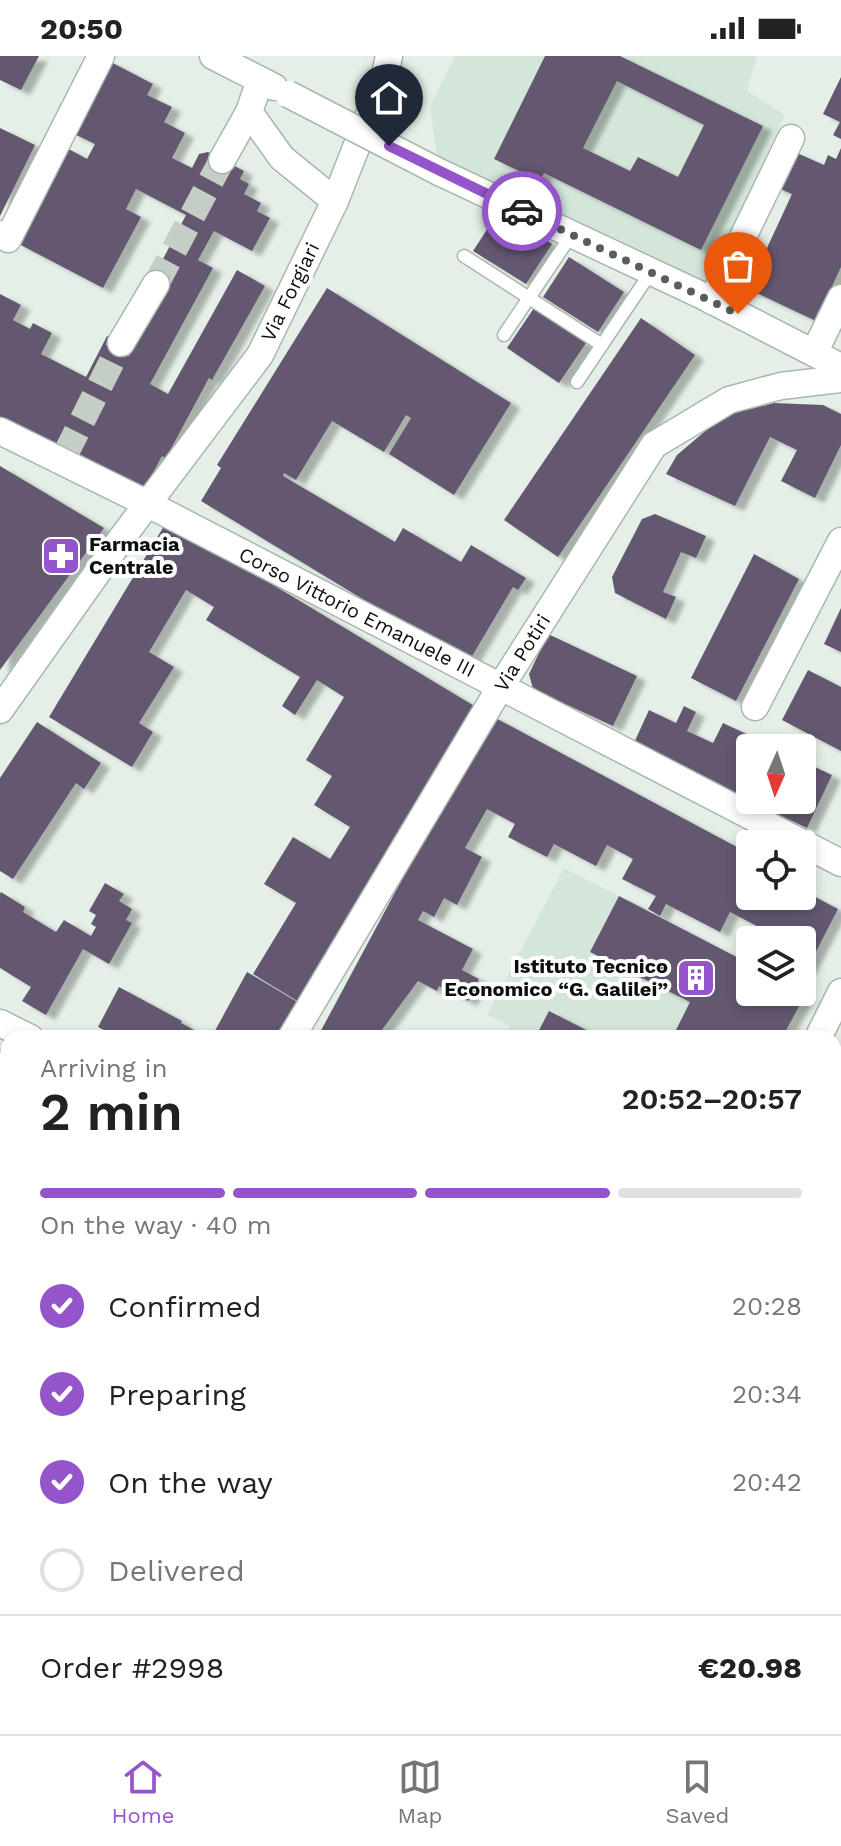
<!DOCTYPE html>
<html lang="en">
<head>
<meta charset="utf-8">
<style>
	:root { --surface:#fff; --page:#f2f2f2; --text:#222; --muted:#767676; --line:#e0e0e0; --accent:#9454ca }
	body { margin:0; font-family:"Work Sans",sans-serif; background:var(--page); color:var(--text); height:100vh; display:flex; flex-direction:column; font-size:30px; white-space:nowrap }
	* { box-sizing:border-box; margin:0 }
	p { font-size:26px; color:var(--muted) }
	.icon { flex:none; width:44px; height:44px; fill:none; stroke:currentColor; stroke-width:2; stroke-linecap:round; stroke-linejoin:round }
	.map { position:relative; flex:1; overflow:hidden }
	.drawer { position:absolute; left:0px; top:974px; width:842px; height:704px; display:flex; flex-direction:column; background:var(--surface); border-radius:24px 24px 0 0; box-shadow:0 4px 12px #0003 }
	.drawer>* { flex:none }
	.needle { width:52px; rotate:183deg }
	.controls { position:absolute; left:736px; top:678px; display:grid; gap:16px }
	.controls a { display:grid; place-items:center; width:80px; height:80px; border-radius:8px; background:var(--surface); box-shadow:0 4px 12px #0003; font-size:40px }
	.pin { position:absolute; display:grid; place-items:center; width:68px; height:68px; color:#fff; margin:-82px -34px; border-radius:50% 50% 50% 0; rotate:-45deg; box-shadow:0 0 8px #0007 }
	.pin .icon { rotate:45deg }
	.courier { position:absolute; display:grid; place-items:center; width:80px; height:80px; margin:-40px; border:6px solid #9454ca; border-radius:50%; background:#fff; color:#222; box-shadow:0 2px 10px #0007 }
	.headline em { font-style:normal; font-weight:600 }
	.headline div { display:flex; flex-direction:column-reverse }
	.headline { display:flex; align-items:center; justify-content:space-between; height:136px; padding:0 40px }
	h1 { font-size:52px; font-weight:600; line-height:60px }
	.bar { display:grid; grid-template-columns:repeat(4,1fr); gap:12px 8px; align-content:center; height:96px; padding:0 40px }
	.bar i { height:10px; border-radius:6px; background:var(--line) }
	.bar .on { background:var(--accent) }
	.bar p { grid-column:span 4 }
	.line { display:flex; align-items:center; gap:20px; padding:0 40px; border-top:2px solid var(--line) }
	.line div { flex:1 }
	ol { padding:0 40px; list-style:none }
	li { display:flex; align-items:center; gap:24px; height:88px }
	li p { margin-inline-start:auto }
	li .icon { padding:8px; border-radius:50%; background:var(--accent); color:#fff; stroke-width:4 }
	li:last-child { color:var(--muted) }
	li i { width:44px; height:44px; border:4px solid var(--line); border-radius:50% }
	.status { display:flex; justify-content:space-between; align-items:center; height:56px; padding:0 40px; background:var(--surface); direction:ltr }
	.status svg { height:22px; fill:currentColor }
	.menu { display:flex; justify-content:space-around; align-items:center; height:112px; border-top:2px solid var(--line); background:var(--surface); font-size:22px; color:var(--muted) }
	.menu a { display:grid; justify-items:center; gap:4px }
	.menu .on { color:var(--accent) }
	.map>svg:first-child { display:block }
	.built { fill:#d3e6d9 }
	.building { fill:#645870; fill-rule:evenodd; filter:url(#shadow) }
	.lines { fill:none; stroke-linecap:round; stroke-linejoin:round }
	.street-tunnel { stroke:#c4cec6; stroke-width:26; stroke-dasharray:26 13; stroke-linecap:butt }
	.lane-casing { stroke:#aab6ae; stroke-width:15 }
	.street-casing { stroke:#aab6ae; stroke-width:29 }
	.primary-casing { stroke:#679e7b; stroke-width:43 }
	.lane { stroke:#fff; stroke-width:12 }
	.street { stroke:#fff; stroke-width:26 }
	.primary { stroke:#c1f3d3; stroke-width:40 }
	.street-bridge-casing { stroke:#aab6ae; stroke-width:29; stroke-linecap:butt }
	.street-bridge { stroke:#fff; stroke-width:26 }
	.done { stroke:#585e59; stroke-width:8; stroke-dasharray:0 14.4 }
	.route { stroke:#9454ca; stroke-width:10 }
	.labels { text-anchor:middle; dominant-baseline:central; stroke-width:8; stroke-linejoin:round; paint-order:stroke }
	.street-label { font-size:20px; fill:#0c100d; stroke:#fff }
	.poi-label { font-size:20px; font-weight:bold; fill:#0c100d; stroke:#fff; text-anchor:start }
</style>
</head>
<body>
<div class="status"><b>20:50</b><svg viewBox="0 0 49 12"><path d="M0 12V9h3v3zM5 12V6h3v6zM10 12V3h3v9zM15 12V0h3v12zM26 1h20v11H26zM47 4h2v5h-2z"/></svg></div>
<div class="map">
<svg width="841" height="1678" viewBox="0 0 841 1678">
	<defs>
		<filter id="shadow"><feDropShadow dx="9" dy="5" stdDeviation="2" flood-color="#0004"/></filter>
	</defs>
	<rect width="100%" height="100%" fill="#e4f0e7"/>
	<g class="built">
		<polygon points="455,0 757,0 747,35 785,59 701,239 439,116 430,50"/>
		<polygon points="564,812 750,908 750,936 806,937 782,982 504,982 510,970 487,959"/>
	</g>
	<g class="building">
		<polygon points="0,0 39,0 21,34 0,24"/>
		<path d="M545,0H620L763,70L701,194L544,117L540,125L494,103ZM617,25L704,69L678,121L638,101L630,115L583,92Z"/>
		<polygon points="107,4 153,28 147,39 172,51 164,66 185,77 172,102 192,112 199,98 208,96 244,115 240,123 249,128 244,138 261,147 257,155 270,162 252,195 214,175 198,204 213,212 150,328 168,338 237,214 265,230 212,324 209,322 166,402 162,400 141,439 0,365 0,238 21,249 13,264 30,273 33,267 52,277 41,298 86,321 107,280 127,290 151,226 186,159 136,133 126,153 141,161 103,232 15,186 67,92 87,103 95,88 70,76"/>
		<polygon points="841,21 841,83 833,79 840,66 823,58"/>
		<polygon points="0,72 35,89 0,160"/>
		<polygon points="841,92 841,211 816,265 748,233 792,138 773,130 790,94 824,109 828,99 836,103"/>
		<polygon points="499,155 552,188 526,228 473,195"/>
		<polygon points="569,201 624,236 598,276 543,241"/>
		<polygon points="327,232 511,347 454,439 389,398 411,362 406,359 384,396 332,365 296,424 284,417 283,420 395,486 403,472 461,506 471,489 526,522 518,534 513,531 468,607 201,445 221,412 217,409"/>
		<polygon points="534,252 586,287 559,327 507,292"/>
		<polygon points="641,262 695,299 558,501 504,464"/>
		<polygon points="774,347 823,349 841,358 841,389 815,442 781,425 797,394 770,381 735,450 666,418 677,399 723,360"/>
		<polygon points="0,410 104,472 0,614"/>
		<polygon points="655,458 706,480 696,502 681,496 663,536 676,541 666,563 615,537 612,521 642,463"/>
		<polygon points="167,465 481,654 304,949 253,918 296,847 264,828 293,781 330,803 350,771 314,749 332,720 306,704 344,641 317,624 295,659 282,650 300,621 206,564 214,551 186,534 149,596 174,611 139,667 153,676 132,711 49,661"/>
		<polygon points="754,498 799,523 736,645 691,622"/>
		<polygon points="841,552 841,596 824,588"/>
		<polygon points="548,578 637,620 613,670 533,633 529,618"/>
		<polygon points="808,614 841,631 841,695 782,664"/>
		<polygon points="684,650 696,656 687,675 713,687 723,667 776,692 750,692 750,744 802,744 802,705 832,719 807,772 633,689 649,654 676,667"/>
		<polygon points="490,659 750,798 750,840 802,840 802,834 838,853 806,915 802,913 802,884 773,884 776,880 730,856 720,876 666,848 660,860 648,853 656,840 622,823 633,803 607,789 596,810 554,788 547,801 508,781 515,768 487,753 465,792 482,801 457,849 444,842 434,861 423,855 418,864 473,893 462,914 479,923 468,945 439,930 437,935 418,925 376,982 317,982"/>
		<polygon points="37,666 101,707 84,733 76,727 13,823 0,815 0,722"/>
		<polygon points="105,827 124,838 119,845 132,853 126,864 132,867 109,908 83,893 46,959 22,945 31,931 0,912 0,838 1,836 25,851 23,856 56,876 64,864 91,880 96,871 91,868 96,859 89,855"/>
		<polygon points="619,840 750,908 750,936 806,937 782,982 672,982 690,946 590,896"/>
		<polygon points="247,916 304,950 284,982 211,982"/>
		<polygon points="119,931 182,965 181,967 209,982 119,982 98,971"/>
		<polygon points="549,955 602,982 535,982"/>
		<polygon points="0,993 8,998 8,1038 0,1052"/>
		<polygon points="834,1053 841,1056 841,1211 834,1208"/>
		<polygon points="0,1231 8,1236 8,1361 0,1375"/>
		<polygon points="834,1482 841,1486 841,1510 834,1507"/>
		<polygon points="834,1582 841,1585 841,1633 834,1629"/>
		<polygon points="0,1621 8,1625 8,1659 0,1654"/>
		<polygon points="118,1670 165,1670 179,1678 113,1678"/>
		<polygon points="339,1670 412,1670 412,1672 385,1674 385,1678 340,1678"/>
		<polygon points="494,1670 548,1670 557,1674 559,1670 584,1670 580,1678 501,1678 503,1675"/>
	</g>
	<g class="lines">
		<g class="street-tunnel">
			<polyline points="156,228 222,104"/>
			<polyline points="65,399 121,287"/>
		</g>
		<defs>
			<g id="lane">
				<polyline points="464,200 602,289"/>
				<polyline points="504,279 572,178"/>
				<polyline points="577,326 651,216"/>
			</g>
			<g id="street">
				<polyline points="213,0 274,31"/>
				<polyline points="260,24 249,56 282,102 335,145"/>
				<polyline points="222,104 249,56"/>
				<polyline points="439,116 701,239 841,311"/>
				<polyline points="0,178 8,183 101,0"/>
				<polyline points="712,245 791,82"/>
				<polyline points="121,287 156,228"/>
				<polyline points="814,297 841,242"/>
				<polyline points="0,375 148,448 841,807"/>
				<polyline points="755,651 841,485"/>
				<polyline points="0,654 124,479 260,299 335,145 385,18 389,0"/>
				<polyline points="0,967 30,982"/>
				<polyline points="291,982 501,630 654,389 729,344 781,330 841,323"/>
				<polyline points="818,982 841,936"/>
				<polyline points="834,1010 841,1013"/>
				<polyline points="834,1227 841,1231"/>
				<polyline points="0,1552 8,1556"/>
				<polyline points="834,1565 841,1568"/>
				<polyline points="200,1670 214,1678"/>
				<polyline points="285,1670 286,1678"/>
				<polyline points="103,1678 108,1670"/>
				<polyline points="610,1678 614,1670"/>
			</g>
			<g id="primary">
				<polyline points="834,1383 841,1387"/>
				<polyline points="0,1465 8,1451"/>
			</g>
		</defs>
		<use href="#lane" class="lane-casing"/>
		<use href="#street" class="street-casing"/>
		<use href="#primary" class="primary-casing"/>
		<use href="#lane" class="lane"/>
		<use href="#street" class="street"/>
		<use href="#primary" class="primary"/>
		<defs>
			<polyline id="street-bridge" points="288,38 439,116"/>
		</defs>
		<use href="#street-bridge" class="street-bridge-casing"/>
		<use href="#street-bridge" class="street-bridge"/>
	</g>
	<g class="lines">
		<polyline class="done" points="522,155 738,258"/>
		<polyline class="route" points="389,90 522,155"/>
	</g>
	<defs>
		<symbol id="pharmacy-square" viewBox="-11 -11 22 22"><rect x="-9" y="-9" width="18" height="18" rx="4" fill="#9454ca" stroke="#fff"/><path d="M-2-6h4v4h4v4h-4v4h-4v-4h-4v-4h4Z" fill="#fff"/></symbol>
		<symbol id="building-square" viewBox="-11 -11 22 22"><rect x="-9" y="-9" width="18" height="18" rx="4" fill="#9454ca" stroke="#fff"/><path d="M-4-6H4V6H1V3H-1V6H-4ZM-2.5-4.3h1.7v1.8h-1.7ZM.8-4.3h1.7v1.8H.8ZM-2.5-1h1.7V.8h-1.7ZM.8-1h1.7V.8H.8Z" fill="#fff"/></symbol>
	</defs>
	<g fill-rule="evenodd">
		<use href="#pharmacy-square" x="39" y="478" width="44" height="44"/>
		<use href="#building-square" x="674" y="900" width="44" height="44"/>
	</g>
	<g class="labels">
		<g class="street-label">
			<text transform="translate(290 236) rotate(-64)">Via Forgiari</text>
			<text transform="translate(357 556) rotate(27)">Corso Vittorio Emanuele III</text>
			<text transform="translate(522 597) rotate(-58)">Via Potiri</text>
		</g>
		<g class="poi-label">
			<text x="89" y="488">Farmacia<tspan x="89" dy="23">Centrale</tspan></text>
			<text x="668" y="910" text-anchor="end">Istituto Tecnico<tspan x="668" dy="23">Economico “G. Galilei”</tspan></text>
		</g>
	</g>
</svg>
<div class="controls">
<a><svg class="needle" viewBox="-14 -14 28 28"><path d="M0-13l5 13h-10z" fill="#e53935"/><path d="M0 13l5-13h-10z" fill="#767676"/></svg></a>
<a><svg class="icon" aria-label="locate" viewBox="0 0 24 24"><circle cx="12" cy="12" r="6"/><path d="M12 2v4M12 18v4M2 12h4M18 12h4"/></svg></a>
<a><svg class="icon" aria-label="layers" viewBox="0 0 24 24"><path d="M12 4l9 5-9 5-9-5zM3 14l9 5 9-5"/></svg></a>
</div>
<div class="pin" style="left:738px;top:258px;background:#ea580c"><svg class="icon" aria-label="bag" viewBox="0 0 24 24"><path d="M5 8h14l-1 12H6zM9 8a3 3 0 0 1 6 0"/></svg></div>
<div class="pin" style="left:389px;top:90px;background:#1f2937"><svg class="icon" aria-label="home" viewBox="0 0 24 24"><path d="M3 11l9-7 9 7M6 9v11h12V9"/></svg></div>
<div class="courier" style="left:522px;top:155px"><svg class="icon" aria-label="car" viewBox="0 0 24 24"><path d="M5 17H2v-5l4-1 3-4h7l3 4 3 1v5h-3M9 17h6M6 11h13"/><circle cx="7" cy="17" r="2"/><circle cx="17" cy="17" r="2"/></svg></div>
<section class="drawer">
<div class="headline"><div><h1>2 min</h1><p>Arriving in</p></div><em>20:52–20:57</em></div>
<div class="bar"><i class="on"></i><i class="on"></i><i class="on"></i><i></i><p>On the way · 40 m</p></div>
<ol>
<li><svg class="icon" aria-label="check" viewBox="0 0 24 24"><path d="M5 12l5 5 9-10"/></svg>Confirmed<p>20:28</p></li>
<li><svg class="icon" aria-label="check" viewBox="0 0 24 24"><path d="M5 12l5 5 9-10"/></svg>Preparing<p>20:34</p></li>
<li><svg class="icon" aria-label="check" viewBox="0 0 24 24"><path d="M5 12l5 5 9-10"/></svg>On the way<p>20:42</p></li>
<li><i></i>Delivered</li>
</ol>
<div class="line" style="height:104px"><div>Order #2998</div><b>€20.98</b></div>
</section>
</div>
<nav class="menu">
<a class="on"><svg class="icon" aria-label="home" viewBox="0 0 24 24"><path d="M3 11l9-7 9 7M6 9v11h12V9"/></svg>Home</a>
<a><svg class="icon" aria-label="map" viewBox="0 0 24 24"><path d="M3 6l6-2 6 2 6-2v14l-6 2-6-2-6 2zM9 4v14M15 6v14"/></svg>Map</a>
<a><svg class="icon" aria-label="saved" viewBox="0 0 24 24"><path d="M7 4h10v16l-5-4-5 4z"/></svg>Saved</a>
</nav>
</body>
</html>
